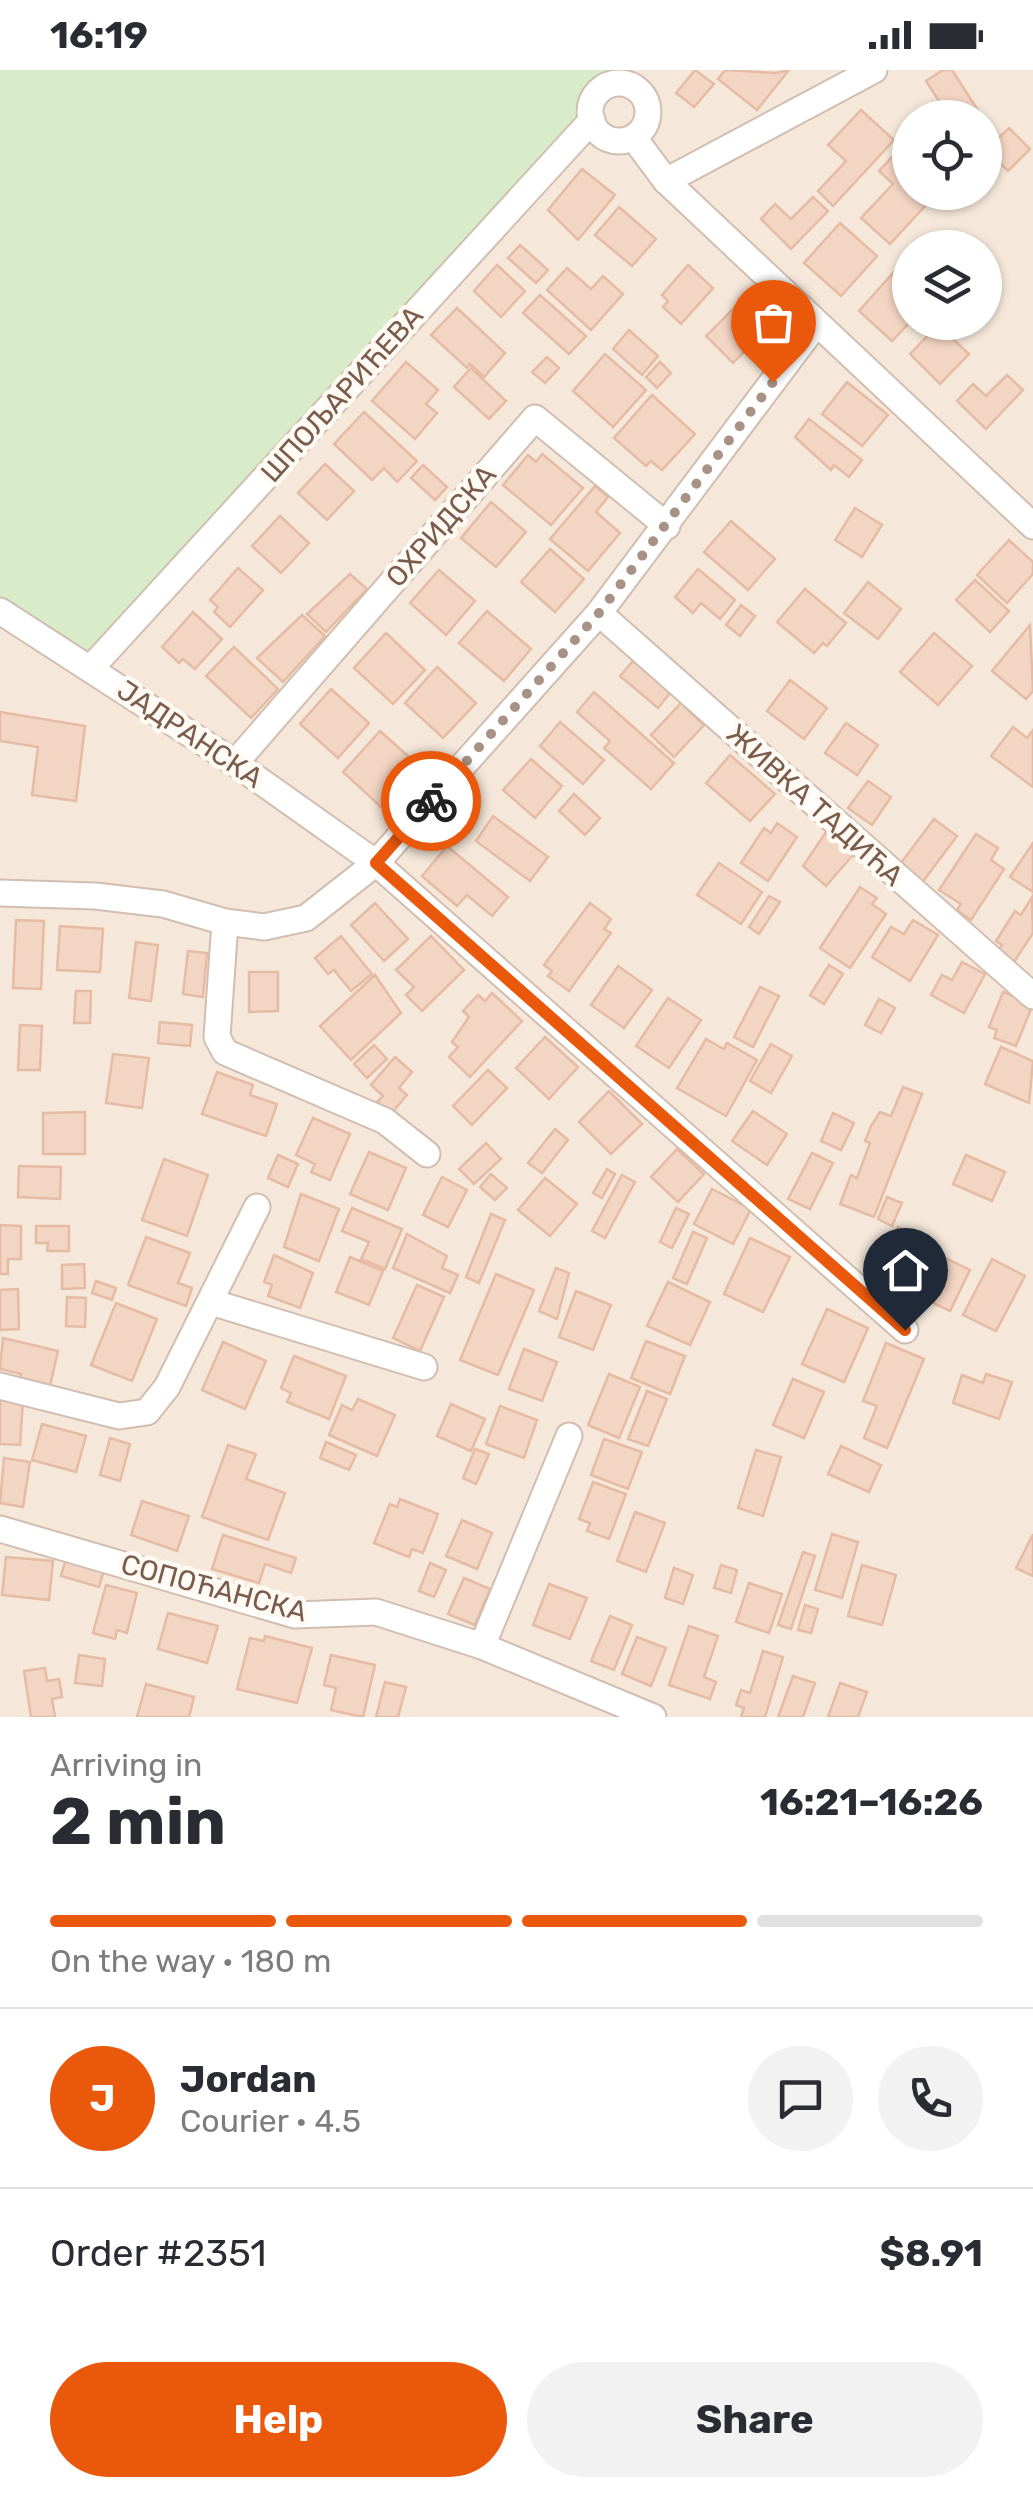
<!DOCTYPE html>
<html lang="en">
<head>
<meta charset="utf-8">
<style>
	:root { --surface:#fff; --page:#f2f2f3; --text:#2b2b33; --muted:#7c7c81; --line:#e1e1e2; --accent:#ea580c }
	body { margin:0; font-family:Rubik,sans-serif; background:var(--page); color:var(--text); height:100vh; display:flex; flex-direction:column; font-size:38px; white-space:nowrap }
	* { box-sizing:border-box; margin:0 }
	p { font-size:32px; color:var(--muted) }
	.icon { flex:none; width:55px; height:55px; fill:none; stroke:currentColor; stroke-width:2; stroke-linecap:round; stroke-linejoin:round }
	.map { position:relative; height:1647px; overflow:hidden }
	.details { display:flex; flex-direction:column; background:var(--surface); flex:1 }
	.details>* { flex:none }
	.controls { position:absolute; left:892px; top:30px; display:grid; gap:20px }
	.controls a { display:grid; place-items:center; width:110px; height:110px; border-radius:50%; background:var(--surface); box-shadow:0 2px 8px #0004; font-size:50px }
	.pin { position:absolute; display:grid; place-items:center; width:85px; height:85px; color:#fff; margin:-102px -42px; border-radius:50% 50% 50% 0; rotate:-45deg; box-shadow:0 0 10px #0007 }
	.pin .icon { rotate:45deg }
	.courier { position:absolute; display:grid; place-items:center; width:100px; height:100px; margin:-50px; border:8px solid #ea580c; border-radius:50%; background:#fff; color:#222; box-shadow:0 2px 12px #0007 }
	.head em { font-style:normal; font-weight:700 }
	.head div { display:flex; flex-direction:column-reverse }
	.head { display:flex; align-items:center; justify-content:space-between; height:170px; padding:0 50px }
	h1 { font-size:65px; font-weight:700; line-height:75px }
	.bar { display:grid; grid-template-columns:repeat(4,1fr); gap:15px 10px; align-content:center; height:120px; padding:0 50px }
	.bar i { height:12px; border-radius:8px; background:var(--line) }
	.bar .selected { background:var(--accent) }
	.bar p { grid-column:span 4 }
	.line { display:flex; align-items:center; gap:25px; padding:0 50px; border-top:2px solid var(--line) }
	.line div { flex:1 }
	.round { display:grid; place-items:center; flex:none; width:105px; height:105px; border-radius:52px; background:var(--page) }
	.cta { display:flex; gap:20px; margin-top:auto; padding:20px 50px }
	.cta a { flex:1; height:115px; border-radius:60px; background:var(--accent); color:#fff; font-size:40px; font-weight:700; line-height:115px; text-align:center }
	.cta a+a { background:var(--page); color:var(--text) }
	.status { display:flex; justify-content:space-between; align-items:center; height:70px; padding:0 50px; background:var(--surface); direction:ltr }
	.status svg { height:28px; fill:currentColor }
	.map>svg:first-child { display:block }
	.residential { fill:#f5e8da; fill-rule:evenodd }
	.green { fill:#d8ecc9 }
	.building { fill:#f3d5c3; stroke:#e6bba3; stroke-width:2.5 }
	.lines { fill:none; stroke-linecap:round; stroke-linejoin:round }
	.street-casing { stroke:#d1beb0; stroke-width:29 }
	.street { stroke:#fff; stroke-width:25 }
	.done { stroke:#a89285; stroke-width:10; stroke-dasharray:0 18 }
	.route { stroke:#ea580c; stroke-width:12 }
	.labels { text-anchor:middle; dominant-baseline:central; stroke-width:9; stroke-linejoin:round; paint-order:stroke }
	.street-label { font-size:28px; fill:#7a5c4d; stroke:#fffaf3 }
</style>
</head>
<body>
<div class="status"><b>16:19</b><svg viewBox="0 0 49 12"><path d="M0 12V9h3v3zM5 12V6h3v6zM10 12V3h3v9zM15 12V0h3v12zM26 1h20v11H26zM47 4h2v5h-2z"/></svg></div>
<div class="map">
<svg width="1033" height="1647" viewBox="0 0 1033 1647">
	<rect width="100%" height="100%" fill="#fdf6ec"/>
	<path class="residential" d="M0,0H1033V1647H0ZM910,48H985V122H910ZM910,178H985V252H910Z"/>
	<path class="green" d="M0,0H634L630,16C610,11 595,20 591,40L91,598L0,541Z"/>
	<g class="building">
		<polygon points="695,0 714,14 694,37 676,23"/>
		<polygon points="725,0 776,3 789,0 757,40 718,9"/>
		<polygon points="943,0 952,0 983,48 950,48 926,11"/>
		<polygon points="861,40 894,70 833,136 818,121 846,91 828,75"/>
		<polygon points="1009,58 1030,79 1008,101 986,80"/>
		<polygon points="905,73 910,78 910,122 926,122 920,129 926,135 890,174 861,148 893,114 879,101"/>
		<polygon points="582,99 615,125 578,170 548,140"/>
		<polygon points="813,127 828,141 791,179 761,149 775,134 791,149"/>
		<polygon points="619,137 656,169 632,196 595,165"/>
		<polygon points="840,153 877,186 841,226 804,193"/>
		<polygon points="520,175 548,200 536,213 508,188"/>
		<polygon points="902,193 910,200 910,252 892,271 859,241"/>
		<polygon points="497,195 525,221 501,247 474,221"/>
		<polygon points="688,195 713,218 681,254 663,237 668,231 662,225"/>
		<polygon points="567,198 591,219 603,206 623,224 591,260 547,220"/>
		<polygon points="540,225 586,266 569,284 523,243"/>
		<polygon points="736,236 763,263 733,293 706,266"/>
		<polygon points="457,238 505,283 484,307 470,294 467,298 431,265"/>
		<polygon points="938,255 969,284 940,314 910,284"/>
		<polygon points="629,260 658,286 642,305 613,279"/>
		<polygon points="605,284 646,320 613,357 573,321"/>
		<polygon points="547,287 559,298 545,313 532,302"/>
		<polygon points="406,292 438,320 426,334 437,343 415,369 372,331"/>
		<polygon points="660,292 671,303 657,318 646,307"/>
		<polygon points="471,298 506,331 489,349 454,317"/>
		<polygon points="1007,305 1023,320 986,359 957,331 973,314 986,326"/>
		<polygon points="847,312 888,345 862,376 822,344"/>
		<polygon points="652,325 695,364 662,400 651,391 646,396 614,368"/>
		<polygon points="364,342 417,391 397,412 384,398 372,410 334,374"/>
		<polygon points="809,349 862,390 849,407 834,395 831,400 795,367"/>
		<polygon points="542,384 583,418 551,455 503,415 528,385 536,392"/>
		<polygon points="325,394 354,421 327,450 298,423"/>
		<polygon points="423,395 447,417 435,430 411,408"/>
		<polygon points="595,416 608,427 596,442 620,463 588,501 550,469"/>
		<polygon points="491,432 526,462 496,497 461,468"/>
		<polygon points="855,438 882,455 862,487 835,470"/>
		<polygon points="280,446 309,473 281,503 252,476"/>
		<polygon points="731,451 775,489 748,520 704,482"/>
		<polygon points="1009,470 1033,492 1033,504 1007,533 977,505"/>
		<polygon points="550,479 584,509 555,542 521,512"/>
		<polygon points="238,498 263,520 230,557 214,542 218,537 210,530"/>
		<polygon points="698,499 735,530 720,549 701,533 693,543 675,527"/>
		<polygon points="439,500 475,531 446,565 410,533"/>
		<polygon points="350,504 367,519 326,562 307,544"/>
		<polygon points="975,510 1009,541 990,562 956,530"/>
		<polygon points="868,512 901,539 878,569 844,543"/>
		<polygon points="805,519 846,553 827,576 823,573 814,583 777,552"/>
		<polygon points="741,535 755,546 740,566 726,555"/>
		<polygon points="487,541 531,579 504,611 459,573"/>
		<polygon points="193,542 222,569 195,599 183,589 179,593 162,577"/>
		<polygon points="302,545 325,566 283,612 257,588"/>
		<polygon points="1030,555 1033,621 1026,629 992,601"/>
		<polygon points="386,563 425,600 393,634 354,598"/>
		<polygon points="934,563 972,596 938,635 900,602"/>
		<polygon points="234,577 278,619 251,648 206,606"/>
		<polygon points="633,591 671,622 658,638 620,606"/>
		<polygon points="437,597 476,633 443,668 405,633"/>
		<polygon points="790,610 827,638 804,669 767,641"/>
		<polygon points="331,619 369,653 338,688 300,654"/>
		<polygon points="594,622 674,693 651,719 604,678 610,671 577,642"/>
		<polygon points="681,633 704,655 674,687 651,665"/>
		<polygon points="0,642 85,656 76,731 32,725 38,677 0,671"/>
		<polygon points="560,652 604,690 583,714 540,676"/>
		<polygon points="846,653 878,675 857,705 825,683"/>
		<polygon points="1013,657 1027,668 1033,660 1033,717 991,686"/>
		<polygon points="380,661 418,695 381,737 343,702"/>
		<polygon points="730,685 775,724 750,751 706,713"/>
		<polygon points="531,689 562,716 535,748 503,720"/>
		<polygon points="868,711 891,727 872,755 848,738"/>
		<polygon points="574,724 600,748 585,765 559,741"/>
		<polygon points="493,746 548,787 530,811 476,771"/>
		<polygon points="934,749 957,766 921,814 898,797"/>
		<polygon points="777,753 797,767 768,811 741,793 764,758 771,763"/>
		<polygon points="826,762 853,785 826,816 803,796"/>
		<polygon points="976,764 998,778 991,790 1004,799 971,850 957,840 961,834 939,820"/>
		<polygon points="1033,773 1033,822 1010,807"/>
		<polygon points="447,776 508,827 492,846 467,825 457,836 422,806"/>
		<polygon points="719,793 762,822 741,854 697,825"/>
		<polygon points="860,817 877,828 872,834 886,844 850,898 820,878"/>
		<polygon points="769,826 780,832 759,864 749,857"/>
		<polygon points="1032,827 1033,863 1014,892 997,882 1002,875 996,871 1015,841 1021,845"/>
		<polygon points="375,833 408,869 384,891 351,855"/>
		<polygon points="590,833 611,849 604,859 611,863 569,921 548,906 552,901 544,895"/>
		<polygon points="16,850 44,851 41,919 13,918"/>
		<polygon points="913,850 938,865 910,911 872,887 891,857 904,864"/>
		<polygon points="60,856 103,859 100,902 57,900"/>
		<polygon points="341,866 372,904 351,921 334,900 328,904 315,888"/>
		<polygon points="431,866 464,900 422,941 406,925 414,917 396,900"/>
		<polygon points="136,872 158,875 151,931 129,928"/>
		<polygon points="188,881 207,883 203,927 183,924"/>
		<polygon points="962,892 985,904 964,943 931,925 942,905 952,910"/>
		<polygon points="829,895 843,904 824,934 810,925"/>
		<polygon points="618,896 652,920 624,958 591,935"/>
		<polygon points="249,902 278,902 278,941 249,942"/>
		<polygon points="375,905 401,943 351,990 320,956"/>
		<polygon points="760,917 779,926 753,977 734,967"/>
		<polygon points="76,921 91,921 90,953 74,953"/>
		<polygon points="1003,922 1033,934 1016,976 994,968 997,960 989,957"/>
		<polygon points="492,923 522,951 470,1007 449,987 458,977 452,972 469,947 463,941 478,925 485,931"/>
		<polygon points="668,928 701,950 669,998 636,976"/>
		<polygon points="879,929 895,938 881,963 865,955"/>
		<polygon points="160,952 192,955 190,976 158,973"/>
		<polygon points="20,955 42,956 40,1000 18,1000"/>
		<polygon points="545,967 578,997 549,1029 516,998"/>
		<polygon points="706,969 724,979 727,973 757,990 726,1046 677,1018"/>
		<polygon points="771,974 792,986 771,1023 750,1011"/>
		<polygon points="374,975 387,989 367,1008 354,994"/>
		<polygon points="1001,977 1033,991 1029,1033 985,1014"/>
		<polygon points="113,984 149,988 142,1038 106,1033"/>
		<polygon points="395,987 412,1002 399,1018 407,1025 391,1044 377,1032 383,1026 371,1015"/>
		<polygon points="488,1000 507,1018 472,1055 453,1036"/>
		<polygon points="217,1002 253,1015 250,1025 277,1034 266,1066 202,1044"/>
		<polygon points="903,1017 922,1024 874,1147 840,1134 851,1105 857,1108 870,1073 865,1071 871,1056 880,1042 891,1046"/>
		<polygon points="609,1021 642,1054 611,1084 579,1052"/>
		<polygon points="753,1041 787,1064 767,1095 732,1071"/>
		<polygon points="85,1042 85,1084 43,1084 43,1043"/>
		<polygon points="833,1043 854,1053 841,1080 821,1071"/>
		<polygon points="313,1048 350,1064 330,1110 311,1102 315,1094 296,1085"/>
		<polygon points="555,1059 568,1070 542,1103 528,1093"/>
		<polygon points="486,1073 501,1089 474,1114 459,1099"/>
		<polygon points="677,1079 704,1104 678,1132 651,1107"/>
		<polygon points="369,1082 406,1098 388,1140 350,1124"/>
		<polygon points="812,1083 833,1093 810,1139 788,1129"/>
		<polygon points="278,1085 298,1094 288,1117 268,1108"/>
		<polygon points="966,1085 1005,1102 992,1131 953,1114"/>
		<polygon points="164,1089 208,1105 187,1166 142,1150"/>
		<polygon points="19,1096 61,1097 60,1129 18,1127"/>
		<polygon points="607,1099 615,1104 602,1128 593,1123"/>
		<polygon points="491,1104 507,1118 495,1130 480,1117"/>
		<polygon points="622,1105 635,1112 605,1168 592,1161"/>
		<polygon points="442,1107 467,1120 448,1157 423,1145"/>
		<polygon points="545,1108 577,1134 550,1166 518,1140"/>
		<polygon points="712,1119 751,1139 733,1174 694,1154"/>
		<polygon points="301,1124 339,1139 319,1191 284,1177"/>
		<polygon points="887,1127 902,1133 892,1156 878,1149"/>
		<polygon points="352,1138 402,1159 385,1199 361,1189 369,1172 342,1161"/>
		<polygon points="676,1138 689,1144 672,1178 660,1172"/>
		<polygon points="491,1144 505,1150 479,1213 466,1207"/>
		<polygon points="0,1155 21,1156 21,1189 8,1189 8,1204 0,1204"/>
		<polygon points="36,1156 69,1156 69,1181 47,1181 48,1173 36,1173"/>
		<polygon points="898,1157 918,1167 893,1219 865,1205 880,1173 889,1177"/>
		<polygon points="693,1162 707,1168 687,1214 673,1208"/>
		<polygon points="407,1164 447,1186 442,1198 458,1205 450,1223 393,1198"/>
		<polygon points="146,1167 190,1183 178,1213 192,1218 186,1236 128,1215"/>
		<polygon points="750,1168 790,1187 763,1242 724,1224"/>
		<polygon points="929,1180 970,1200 950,1241 908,1221"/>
		<polygon points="274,1185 313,1203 300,1238 268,1226 272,1215 264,1212"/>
		<polygon points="350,1187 383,1201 369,1235 336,1222"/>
		<polygon points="992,1189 1025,1206 996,1261 963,1245"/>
		<polygon points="84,1194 85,1218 62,1219 62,1195"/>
		<polygon points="556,1198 569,1203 557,1249 539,1241"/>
		<polygon points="496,1204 534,1220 498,1305 460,1290"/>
		<polygon points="96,1211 116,1218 112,1230 92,1223"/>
		<polygon points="668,1212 710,1232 690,1275 647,1256"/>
		<polygon points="417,1215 444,1227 420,1281 393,1268"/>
		<polygon points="18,1219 19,1259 0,1260 0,1220"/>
		<polygon points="576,1221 611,1235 593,1280 559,1267"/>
		<polygon points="67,1227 86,1228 85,1257 66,1256"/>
		<polygon points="116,1233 157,1249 132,1311 91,1295"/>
		<polygon points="827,1239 868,1258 844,1312 802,1294"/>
		<polygon points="3,1268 58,1281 49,1320 19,1313 21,1304 0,1299"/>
		<polygon points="646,1271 685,1286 670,1324 631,1308"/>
		<polygon points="223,1272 266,1291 245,1339 202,1320"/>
		<polygon points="886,1273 924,1289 887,1378 864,1368 877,1336 863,1331"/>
		<polygon points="524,1279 557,1292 542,1331 509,1319"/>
		<polygon points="294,1286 346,1306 329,1349 287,1332 291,1323 281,1318"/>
		<polygon points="609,1304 640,1317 619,1368 588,1355"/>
		<polygon points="986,1304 1012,1312 999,1349 953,1333 962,1305 983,1313"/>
		<polygon points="793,1309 824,1322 804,1368 773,1355"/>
		<polygon points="647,1321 667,1329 648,1376 628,1369"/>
		<polygon points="358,1329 395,1345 377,1386 329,1365 342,1335 352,1340"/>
		<polygon points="0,1330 23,1331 20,1375 0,1374"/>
		<polygon points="451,1334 485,1349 471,1381 437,1366"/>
		<polygon points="500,1336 537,1350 524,1388 486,1374"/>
		<polygon points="42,1354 86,1366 76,1402 32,1390"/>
		<polygon points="110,1368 130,1374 120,1411 100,1405"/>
		<polygon points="604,1369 642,1382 628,1419 591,1405"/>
		<polygon points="326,1372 356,1385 349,1400 320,1388"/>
		<polygon points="228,1375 256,1384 246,1409 285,1423 268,1470 202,1447"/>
		<polygon points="841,1376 881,1395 869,1422 828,1404"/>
		<polygon points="475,1379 489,1384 476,1414 463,1408"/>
		<polygon points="756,1380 781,1387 763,1446 738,1438"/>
		<polygon points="4,1388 30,1392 23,1437 0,1433"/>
		<polygon points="593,1412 626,1424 609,1469 587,1461 590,1453 579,1449"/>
		<polygon points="400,1429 438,1444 423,1483 412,1479 409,1487 374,1473 390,1434 397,1437"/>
		<polygon points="142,1431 189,1446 177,1481 131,1465"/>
		<polygon points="635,1442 665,1453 646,1502 617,1491"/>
		<polygon points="462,1450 492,1463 477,1499 446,1486"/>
		<polygon points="832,1464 858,1472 842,1528 815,1520"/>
		<polygon points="1033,1464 1033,1506 1016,1498"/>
		<polygon points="223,1465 296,1488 291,1503 265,1494 259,1513 212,1499"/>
		<polygon points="803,1482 815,1486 791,1559 778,1555"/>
		<polygon points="6,1487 53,1491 49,1530 2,1525"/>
		<polygon points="66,1489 104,1500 99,1517 61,1506"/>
		<polygon points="430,1493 446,1500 434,1527 419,1521"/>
		<polygon points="721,1495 737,1500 731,1523 714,1518"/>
		<polygon points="862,1495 896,1505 882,1555 848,1546"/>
		<polygon points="674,1498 693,1505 683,1534 665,1528"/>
		<polygon points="464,1508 490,1519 475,1555 448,1544"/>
		<polygon points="749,1513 782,1524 769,1563 736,1552"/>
		<polygon points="549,1514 587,1528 570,1569 533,1555"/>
		<polygon points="106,1515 137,1523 127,1563 117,1560 115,1569 93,1563"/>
		<polygon points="805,1535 818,1539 811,1563 798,1560"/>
		<polygon points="168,1543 218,1556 207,1593 158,1579"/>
		<polygon points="610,1546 632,1555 614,1600 591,1591"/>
		<polygon points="689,1556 718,1566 704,1607 716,1612 710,1629 669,1615"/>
		<polygon points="265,1566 312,1578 297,1633 237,1619 250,1568 264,1571"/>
		<polygon points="637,1567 666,1578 651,1616 622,1604"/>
		<polygon points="763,1581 783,1587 765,1647 741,1647 744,1638 736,1635 741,1620 750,1623"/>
		<polygon points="79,1585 105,1589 102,1616 75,1613"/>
		<polygon points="331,1585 375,1595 363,1647 331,1640 336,1618 324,1615"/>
		<polygon points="45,1598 47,1611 59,1609 62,1627 52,1629 55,1647 31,1647 24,1601"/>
		<polygon points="793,1606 815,1613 803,1647 778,1647"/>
		<polygon points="385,1612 406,1617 398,1647 376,1647"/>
		<polygon points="840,1613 867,1622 858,1647 828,1647"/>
		<polygon points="146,1614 194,1627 189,1647 137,1647"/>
	</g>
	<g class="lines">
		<defs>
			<g id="street">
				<circle cx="619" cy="42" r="29"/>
				<polyline points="634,68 666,111 1033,456"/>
				<polyline points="666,111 874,0"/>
				<polyline points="0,541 235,693 376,793 905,1260"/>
				<polyline points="599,543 1033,926"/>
				<polyline points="91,598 592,50"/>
				<polyline points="235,693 535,348 667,456"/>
				<polyline points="0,823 95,826 163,834 225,852 264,857 306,848 376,793 599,543 816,254"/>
				<polyline points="225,852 217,967 225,982 385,1051 427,1084"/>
				<polyline points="211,1232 424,1297"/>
				<polyline points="0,1316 119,1346 147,1342 167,1317 257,1137"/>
				<polyline points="0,1459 295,1545 376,1542 482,1576 653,1647"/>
				<polyline points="482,1576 569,1366"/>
			</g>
		</defs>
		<use href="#street" class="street-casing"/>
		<use href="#street" class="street"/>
	</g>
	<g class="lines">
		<polyline class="done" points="431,731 599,543 773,312"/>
		<polyline class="route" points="431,731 376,793 905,1260"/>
	</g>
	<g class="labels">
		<g class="street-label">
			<text transform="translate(342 324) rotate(-48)">ШПОЉАРИЋЕВА</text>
			<text transform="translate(441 456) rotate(-49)">ОХРИДСКА</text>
			<text transform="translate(190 664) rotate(34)">ЈАДРАНСКА</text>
			<text transform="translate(815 735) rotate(42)">ЖИВКА ТАДИЋА</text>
			<text transform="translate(214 1518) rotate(15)">СОПОЋАНСКА</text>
		</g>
	</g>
</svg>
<div class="controls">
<a><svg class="icon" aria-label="locate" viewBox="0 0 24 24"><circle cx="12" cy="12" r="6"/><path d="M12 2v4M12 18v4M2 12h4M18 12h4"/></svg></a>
<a><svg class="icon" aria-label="layers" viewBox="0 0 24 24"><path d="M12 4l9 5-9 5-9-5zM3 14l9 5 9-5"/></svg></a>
</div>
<div class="pin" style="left:773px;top:312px;background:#ea580c"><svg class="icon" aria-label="bag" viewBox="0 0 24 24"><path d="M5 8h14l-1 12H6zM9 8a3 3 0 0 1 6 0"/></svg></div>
<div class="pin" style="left:905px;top:1260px;background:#1f2937"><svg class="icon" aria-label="home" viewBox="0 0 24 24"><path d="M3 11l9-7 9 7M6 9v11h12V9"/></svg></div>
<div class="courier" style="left:431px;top:731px"><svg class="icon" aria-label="bike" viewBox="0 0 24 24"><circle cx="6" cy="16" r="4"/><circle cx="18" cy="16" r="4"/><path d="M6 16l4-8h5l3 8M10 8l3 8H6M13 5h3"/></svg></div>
</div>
<section class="details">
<div class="head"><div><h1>2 min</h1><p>Arriving in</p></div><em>16:21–16:26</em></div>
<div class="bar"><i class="selected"></i><i class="selected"></i><i class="selected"></i><i></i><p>On the way · 180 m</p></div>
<div class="line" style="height:180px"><b class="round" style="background:var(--accent);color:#fff">J</b><div><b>Jordan</b><p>Courier · 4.5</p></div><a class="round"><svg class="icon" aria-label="chat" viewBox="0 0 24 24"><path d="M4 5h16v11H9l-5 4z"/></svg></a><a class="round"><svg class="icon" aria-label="phone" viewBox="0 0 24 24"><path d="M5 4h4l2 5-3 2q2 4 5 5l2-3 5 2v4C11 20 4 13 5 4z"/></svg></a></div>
<div class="line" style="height:130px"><div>Order #2351</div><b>$8.91</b></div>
<div class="cta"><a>Help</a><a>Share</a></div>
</section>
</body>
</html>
